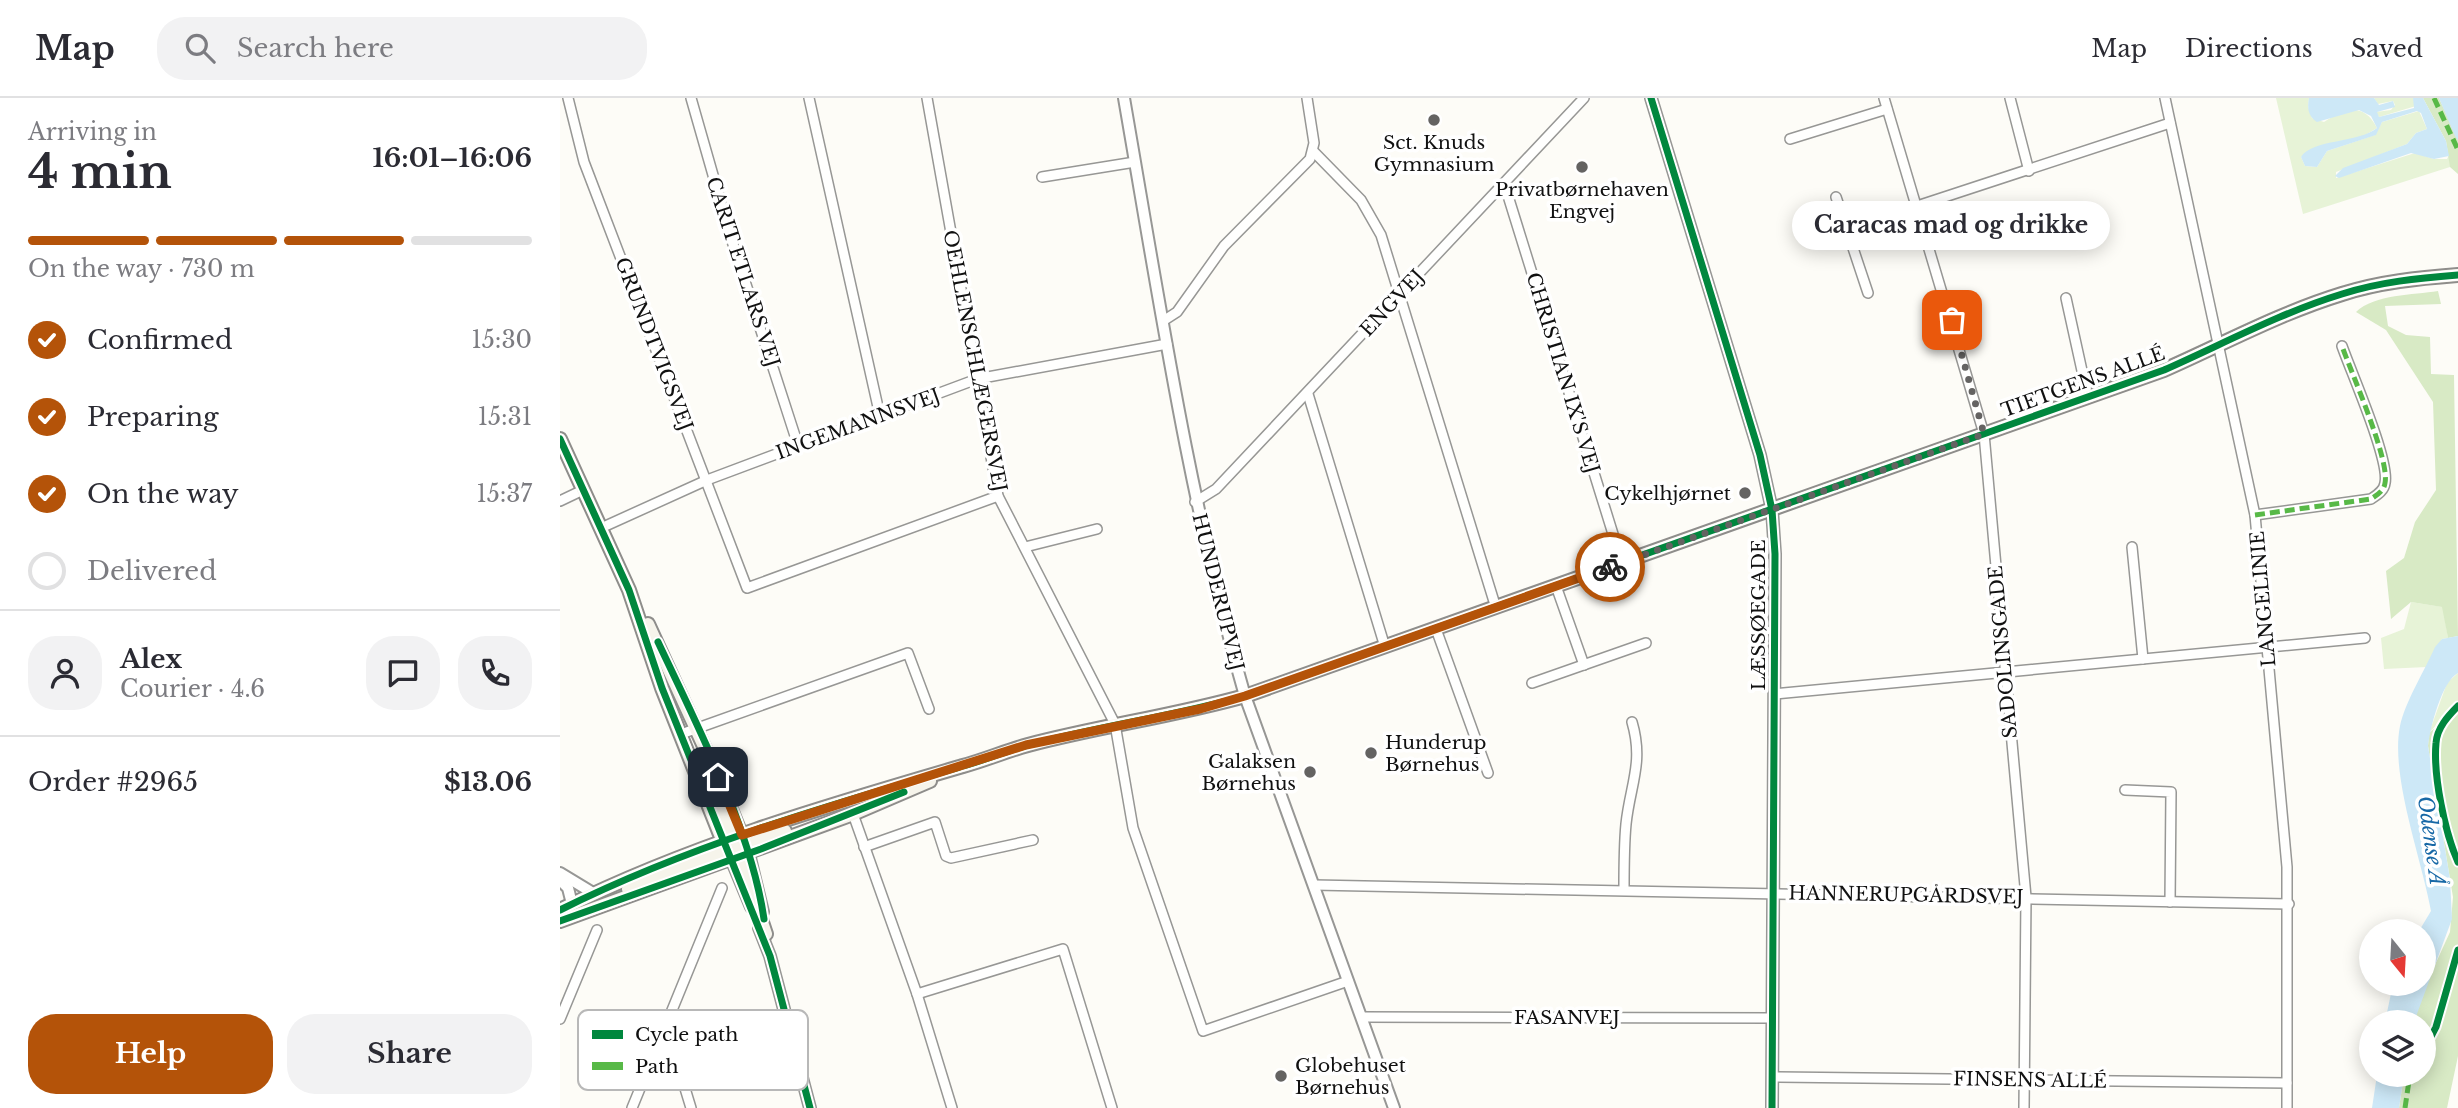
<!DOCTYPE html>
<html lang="en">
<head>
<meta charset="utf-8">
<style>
	:root { --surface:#fff; --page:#f2f2f3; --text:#2b2b33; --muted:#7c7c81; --line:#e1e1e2; --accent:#b45309 }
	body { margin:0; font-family:"Libre Baskerville",serif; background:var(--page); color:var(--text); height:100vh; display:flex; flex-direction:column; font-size:26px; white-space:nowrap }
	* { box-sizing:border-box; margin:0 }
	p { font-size:23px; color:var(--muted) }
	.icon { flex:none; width:38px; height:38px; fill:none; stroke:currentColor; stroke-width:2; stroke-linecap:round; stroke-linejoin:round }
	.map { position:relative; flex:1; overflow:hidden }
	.drawer { display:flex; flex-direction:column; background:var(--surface); width:560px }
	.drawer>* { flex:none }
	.needle { width:46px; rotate:162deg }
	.tools { position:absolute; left:1799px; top:821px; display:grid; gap:14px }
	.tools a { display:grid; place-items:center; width:77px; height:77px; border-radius:50%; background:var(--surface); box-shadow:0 4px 18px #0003; font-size:35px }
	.pin { position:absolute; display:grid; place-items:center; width:60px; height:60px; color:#fff; margin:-30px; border-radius:14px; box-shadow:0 4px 10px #0006 }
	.courier { position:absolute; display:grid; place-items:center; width:70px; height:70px; margin:-35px; border:5px solid #b45309; border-radius:50%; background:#fff; color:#222; box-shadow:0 2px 9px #0007 }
	.bubble { position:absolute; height:49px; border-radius:24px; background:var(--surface); box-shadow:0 4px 18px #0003; font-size:23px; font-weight:700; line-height:49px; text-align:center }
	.head em { font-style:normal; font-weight:700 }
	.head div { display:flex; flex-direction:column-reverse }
	.head { display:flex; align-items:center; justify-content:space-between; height:119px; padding:0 28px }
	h1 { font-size:46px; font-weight:700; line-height:52px }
	.bar { display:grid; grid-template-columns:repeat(4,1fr); gap:10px 7px; align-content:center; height:84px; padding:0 28px }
	.bar i { height:9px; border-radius:5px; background:var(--line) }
	.bar .on { background:var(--accent) }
	.bar p { grid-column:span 4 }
	.line { display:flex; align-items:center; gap:18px; padding:0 28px; border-top:2px solid var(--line) }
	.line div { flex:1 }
	.round { display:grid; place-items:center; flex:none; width:74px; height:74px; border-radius:28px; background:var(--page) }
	ol { padding:0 28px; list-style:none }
	li { display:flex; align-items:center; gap:21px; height:77px }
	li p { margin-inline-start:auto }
	li .icon { padding:7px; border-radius:50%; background:var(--accent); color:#fff; stroke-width:4 }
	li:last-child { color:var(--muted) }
	li i { width:38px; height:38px; border:4px solid var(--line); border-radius:50% }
	.cta { display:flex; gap:14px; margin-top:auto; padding:14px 28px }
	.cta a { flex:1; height:80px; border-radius:28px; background:var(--accent); color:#fff; font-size:28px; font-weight:700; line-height:80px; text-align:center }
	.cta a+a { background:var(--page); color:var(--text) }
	header { display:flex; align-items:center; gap:42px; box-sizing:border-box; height:98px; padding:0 35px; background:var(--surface); border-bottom:2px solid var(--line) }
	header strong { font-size:33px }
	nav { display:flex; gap:38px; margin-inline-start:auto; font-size:24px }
	.search { width:490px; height:63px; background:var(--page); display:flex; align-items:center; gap:18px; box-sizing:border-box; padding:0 24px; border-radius:28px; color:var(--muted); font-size:26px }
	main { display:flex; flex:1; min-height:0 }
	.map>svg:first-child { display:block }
	.green { fill:#e7f3d7 }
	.forest { fill:#d8eac5 }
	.water { fill:#cde8f7 }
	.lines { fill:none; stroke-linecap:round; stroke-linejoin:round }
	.minor-casing { stroke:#979795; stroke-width:12 }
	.tertiary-casing { stroke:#979795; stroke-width:14 }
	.secondary-casing { stroke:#8e8d8b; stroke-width:16 }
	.minor { stroke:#fffffe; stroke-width:9 }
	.tertiary { stroke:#fffffe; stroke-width:10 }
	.secondary { stroke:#f6f4eb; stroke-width:12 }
	.quiet { stroke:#58b947; stroke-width:5; stroke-dasharray:10 5; stroke-linecap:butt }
	.cycleway-casing { stroke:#fff; stroke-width:11 }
	.cycleway { stroke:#00873e; stroke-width:7 }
	.done { stroke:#646362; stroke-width:7; stroke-dasharray:0 12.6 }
	.route { stroke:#b45309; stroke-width:9 }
	.poi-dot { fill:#646362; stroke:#fff; stroke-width:2.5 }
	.labels { text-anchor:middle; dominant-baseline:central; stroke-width:7; stroke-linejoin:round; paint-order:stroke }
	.poi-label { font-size:19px; fill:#111; stroke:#fff }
	.street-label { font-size:19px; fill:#111; stroke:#fff }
	.water-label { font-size:21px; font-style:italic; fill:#1768a6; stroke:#fff }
	.key { fill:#fff; stroke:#b8b8b8; stroke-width:2 }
	.key-label { font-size:19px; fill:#111 }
</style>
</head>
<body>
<header>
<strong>Map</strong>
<div class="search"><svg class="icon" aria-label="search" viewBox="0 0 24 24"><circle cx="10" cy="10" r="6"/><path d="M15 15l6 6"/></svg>Search here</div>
<nav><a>Map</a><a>Directions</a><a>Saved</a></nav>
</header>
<main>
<section class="drawer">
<div class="head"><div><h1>4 min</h1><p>Arriving in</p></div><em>16:01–16:06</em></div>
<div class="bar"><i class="on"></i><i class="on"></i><i class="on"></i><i></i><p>On the way · 730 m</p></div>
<ol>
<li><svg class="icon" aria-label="check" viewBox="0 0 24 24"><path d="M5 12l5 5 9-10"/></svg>Confirmed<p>15:30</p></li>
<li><svg class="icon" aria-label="check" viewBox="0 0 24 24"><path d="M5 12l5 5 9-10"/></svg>Preparing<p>15:31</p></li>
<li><svg class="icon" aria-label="check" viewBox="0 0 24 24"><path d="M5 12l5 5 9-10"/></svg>On the way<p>15:37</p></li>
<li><i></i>Delivered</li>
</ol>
<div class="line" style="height:126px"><a class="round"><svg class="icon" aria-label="person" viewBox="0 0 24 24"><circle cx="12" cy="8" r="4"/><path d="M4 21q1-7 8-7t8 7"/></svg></a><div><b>Alex</b><p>Courier · 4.6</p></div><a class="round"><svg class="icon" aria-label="chat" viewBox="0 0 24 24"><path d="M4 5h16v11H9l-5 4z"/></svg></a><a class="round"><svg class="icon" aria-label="phone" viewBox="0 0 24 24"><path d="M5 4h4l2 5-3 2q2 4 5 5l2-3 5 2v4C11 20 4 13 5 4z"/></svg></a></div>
<div class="line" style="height:91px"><div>Order #2965</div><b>$13.06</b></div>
<div class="cta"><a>Help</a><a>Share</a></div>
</section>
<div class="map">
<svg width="1898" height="1010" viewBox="0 0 1898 1010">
	<rect width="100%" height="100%" fill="#fdfcf7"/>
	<g class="green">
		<path d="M1716,0H1749L1748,9L1752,20L1764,24C1785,10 1804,4 1817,30L1802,39L1767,46L1741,59L1745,68L1757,69L1767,53L1815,37L1822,24L1859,13L1867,31L1856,35L1847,46L1776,74V80L1855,55L1874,61H1887L1890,55V69L1743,116Z"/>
		<polygon points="1814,0 1853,0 1856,8 1819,19 1816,14 1831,12 1835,7 1833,3 1818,6"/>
		<polygon points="1851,504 1883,509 1888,540 1882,541 1867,569 1824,571 1821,540 1844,531"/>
		<polygon points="1898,575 1898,603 1869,635 1887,585"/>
	</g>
	<g class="forest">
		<polygon points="1863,0 1879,0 1898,42 1898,76 1890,69 1886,43"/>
		<path d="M1878,193L1881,206L1825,208L1828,228L1846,237L1870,239L1871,276L1894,277L1898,538L1888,540L1882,509L1851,504L1831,521L1826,473L1844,460L1855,424L1876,392L1873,304L1826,232L1796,214C1815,196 1853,197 1878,193Z"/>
		<polygon points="1898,611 1898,958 1887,1010 1839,1010 1844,977 1864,976 1864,924 1854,924 1864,891 1890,834 1893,799 1868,648 1869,635"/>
	</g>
	<g class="water">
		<path d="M1749,0H1814L1819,7L1833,3L1835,9L1817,14L1819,19L1854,10L1853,0H1863L1886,43L1889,58L1874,61L1851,55L1779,80L1775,78L1783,70L1847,46L1856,35L1867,31L1861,15L1857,13L1822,24L1816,37L1767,53L1757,69L1745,68L1741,59C1752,41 1799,45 1817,30L1811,18L1799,12L1757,24C1748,18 1747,10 1749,0Z"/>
		<polygon points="1879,0 1898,0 1898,42 1895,38"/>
		<path d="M1898,538V575C1882,583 1870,630 1868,648L1890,781L1892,821L1854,924H1825L1833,886H1864V833H1859L1871,813C1862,762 1830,678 1840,628C1845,604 1865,572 1875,549L1882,541Z"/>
		<polygon points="1817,977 1844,977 1839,1010 1812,1010"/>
	</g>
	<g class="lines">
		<defs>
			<g id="minor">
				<polyline points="8,0 24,64 187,490 438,398"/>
				<polyline points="131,0 171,140 238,347"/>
				<polyline points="249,0 320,318"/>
				<polyline points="367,0 438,398 555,626 573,730 643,933 788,883"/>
				<polyline points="1324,0 1424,336 1466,799 1464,1010"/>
				<polyline points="1450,0 1469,73"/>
				<polyline points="1605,0 1695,417 1727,769 1727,1010"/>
				<polyline points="1230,41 1327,11"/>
				<polyline points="754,54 801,102 821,137 936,510"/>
				<polyline points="482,79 575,64"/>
				<polyline points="944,85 1062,465"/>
				<polyline points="1276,99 1308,195"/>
				<polyline points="1287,131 1610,25"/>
				<polyline points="1506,200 1528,300"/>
				<polyline points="603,223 617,214 664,148 750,61 754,45 747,0"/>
				<polyline points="748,296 825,549"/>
				<polyline points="0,403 23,392"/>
				<polyline points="635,404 656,391 1024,0"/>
				<path d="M1695,417L1811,401C1817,397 1824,393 1825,385C1830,362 1791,274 1782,248"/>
				<polyline points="41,430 147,382 417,281 607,246"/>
				<polyline points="465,449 537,431"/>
				<polyline points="1572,449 1583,561"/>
				<polyline points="996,488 1024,567"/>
				<polyline points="876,531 928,675"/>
				<polyline points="972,585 1086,545"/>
				<polyline points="1214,596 1805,540"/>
				<polyline points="121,636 348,555 369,611"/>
				<polyline points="1565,692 1611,694 1610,804"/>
				<polyline points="293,716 357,896 392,1010"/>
				<polyline points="304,749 375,724 386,758 391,760 473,742"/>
				<polyline points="754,787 1729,806"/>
				<path d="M1064,791C1064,770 1064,747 1066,726C1070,687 1084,665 1072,624"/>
				<polyline points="357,896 503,851 552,1010"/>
				<polyline points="802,919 1213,920"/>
				<polyline points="0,921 37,832"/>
				<polyline points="101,938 113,951 131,1010"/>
				<polyline points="1212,979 1727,985"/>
				<polyline points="72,1010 162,790"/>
			</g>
			<g id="tertiary">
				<path d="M564,0C599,201 629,402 685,598L834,1010"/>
				<polyline points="1091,0 1200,357 1212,412 1215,456 1212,1010"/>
				<polyline points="169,756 191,809"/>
				<polyline points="189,756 203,814"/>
				<polyline points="0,775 33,795"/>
				<polyline points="0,782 8,790 12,806"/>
				<polyline points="199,830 210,858 250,1010"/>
			</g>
			<g id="secondary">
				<polyline points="0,341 69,492 102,590 163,744"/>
				<polyline points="88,526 158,679 189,756"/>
				<polyline points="156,700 176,744"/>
				<polyline points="180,750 225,733"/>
				<polyline points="178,753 206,836"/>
				<polyline points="68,791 173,750 182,737"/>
				<path d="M0,812C128,748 266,708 403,668C425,662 446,653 468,647C540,628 614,618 685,598L1604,272C1663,246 1720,215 1782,196C1819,184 1859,180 1898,177"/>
				<polyline points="0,823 293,716 370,683"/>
			</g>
		</defs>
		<use href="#minor" class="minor-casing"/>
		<use href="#tertiary" class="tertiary-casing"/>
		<use href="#secondary" class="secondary-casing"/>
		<use href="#minor" class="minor"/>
		<use href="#tertiary" class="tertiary"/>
		<use href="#secondary" class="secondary"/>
		<g class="quiet">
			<polyline points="1874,0 1898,52"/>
			<path d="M1695,417L1811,401C1817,397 1824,393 1825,385C1830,362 1791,274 1782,248"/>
			<polyline points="1845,1010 1850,976"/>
		</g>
		<defs>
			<g id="cycleway">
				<polyline points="1091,0 1200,357 1212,412 1215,456 1212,1010"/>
				<polyline points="0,341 69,492 102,590 210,858 250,1010"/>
				<path d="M98,544C137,627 191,731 204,821"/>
				<path d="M1898,608C1888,618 1877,630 1876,645C1873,678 1885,735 1898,764"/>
				<path d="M0,812C128,748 266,708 403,668C425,662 446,653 468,647C540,628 614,618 685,598L1604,272C1663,246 1720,215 1782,196C1819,184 1859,180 1898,177"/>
				<polyline points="0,823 201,751 344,694"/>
				<polyline points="1864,952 1876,929 1898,852"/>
			</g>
		</defs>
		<use href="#cycleway" class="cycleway-casing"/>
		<use href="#cycleway" class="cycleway"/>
	</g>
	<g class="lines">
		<polyline class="done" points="1050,469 1424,336 1392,222"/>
		<polyline class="route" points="158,679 182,737 466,647 640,611 685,598 1050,469"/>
	</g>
	<g class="poi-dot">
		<circle cx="874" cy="22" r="7"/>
		<circle cx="1022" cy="69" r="7"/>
		<circle cx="1185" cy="395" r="7"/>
		<circle cx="811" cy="655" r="7"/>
		<circle cx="750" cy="674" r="7"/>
		<circle cx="721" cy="978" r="7"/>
	</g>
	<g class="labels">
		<g class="poi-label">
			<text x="874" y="44">Sct. Knuds<tspan x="874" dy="22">Gymnasium</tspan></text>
			<text x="1022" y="91">Privatbørnehaven<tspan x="1022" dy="22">Engvej</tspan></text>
			<text x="1171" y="395" text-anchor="end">Cykelhjørnet</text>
			<text x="825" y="644" text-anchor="start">Hunderup<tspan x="825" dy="22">Børnehus</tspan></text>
			<text x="736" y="663" text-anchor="end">Galaksen<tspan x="736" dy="22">Børnehus</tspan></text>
			<text x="735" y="967" text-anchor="start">Globehuset<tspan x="735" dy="22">Børnehus</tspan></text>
		</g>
		<g class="street-label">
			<text transform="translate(183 174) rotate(72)">CARIT ETLARS VEJ</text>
			<text transform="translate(832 205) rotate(-47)">ENGVEJ</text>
			<text transform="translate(94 246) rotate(69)">GRUNDTVIGSVEJ</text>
			<text transform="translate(415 263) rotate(79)">OEHLENSCHLÆGERSVEJ</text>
			<text transform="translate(1003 275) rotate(73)">CHRISTIAN IX'S VEJ</text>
			<text transform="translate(1523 284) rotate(-20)">TIETGENS ALLÉ</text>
			<text transform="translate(298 326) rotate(-20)">INGEMANNSVEJ</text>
			<text transform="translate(658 494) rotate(76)">HUNDERUPVEJ</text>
			<text transform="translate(1703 501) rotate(-95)">LANGELINIE</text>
			<text transform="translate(1198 517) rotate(-90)">LÆSSØEGADE</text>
			<text transform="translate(1443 554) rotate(-95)">SADOLINSGADE</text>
			<text transform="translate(1346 797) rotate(1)">HANNERUPGÅRDSVEJ</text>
			<text x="1007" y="919">FASANVEJ</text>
			<text transform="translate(1470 982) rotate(1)">FINSENS ALLÉ</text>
		</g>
		<g class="water-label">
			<text transform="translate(1871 743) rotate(82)">Odense Å</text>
		</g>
	</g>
	<rect x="18" y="912" width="230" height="80" rx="10" class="key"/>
	<rect x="32" y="932" width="31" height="9" fill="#00873e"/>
	<rect x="32" y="964" width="31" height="8" fill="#58b947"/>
	<g class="key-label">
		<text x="75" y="943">Cycle path</text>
		<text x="75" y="975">Path</text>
	</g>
</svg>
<div class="tools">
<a><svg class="needle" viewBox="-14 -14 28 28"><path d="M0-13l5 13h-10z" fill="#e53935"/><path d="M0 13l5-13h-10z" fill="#7c7c81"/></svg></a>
<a><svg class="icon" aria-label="layers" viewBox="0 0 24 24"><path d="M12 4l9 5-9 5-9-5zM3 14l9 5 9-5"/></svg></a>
</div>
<div class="pin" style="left:1392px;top:222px;background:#ea580c"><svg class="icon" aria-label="bag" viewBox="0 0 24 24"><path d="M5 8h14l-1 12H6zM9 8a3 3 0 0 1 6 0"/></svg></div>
<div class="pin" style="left:158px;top:679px;background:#1f2937"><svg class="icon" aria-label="home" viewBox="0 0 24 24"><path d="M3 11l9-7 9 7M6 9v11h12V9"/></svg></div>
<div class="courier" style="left:1050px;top:469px"><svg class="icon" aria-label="bike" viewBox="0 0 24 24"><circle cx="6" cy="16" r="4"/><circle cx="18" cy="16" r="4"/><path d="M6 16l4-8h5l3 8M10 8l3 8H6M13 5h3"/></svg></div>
<div class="bubble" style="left:1232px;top:103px;width:318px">Caracas mad og drikke</div>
</div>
</main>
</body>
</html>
